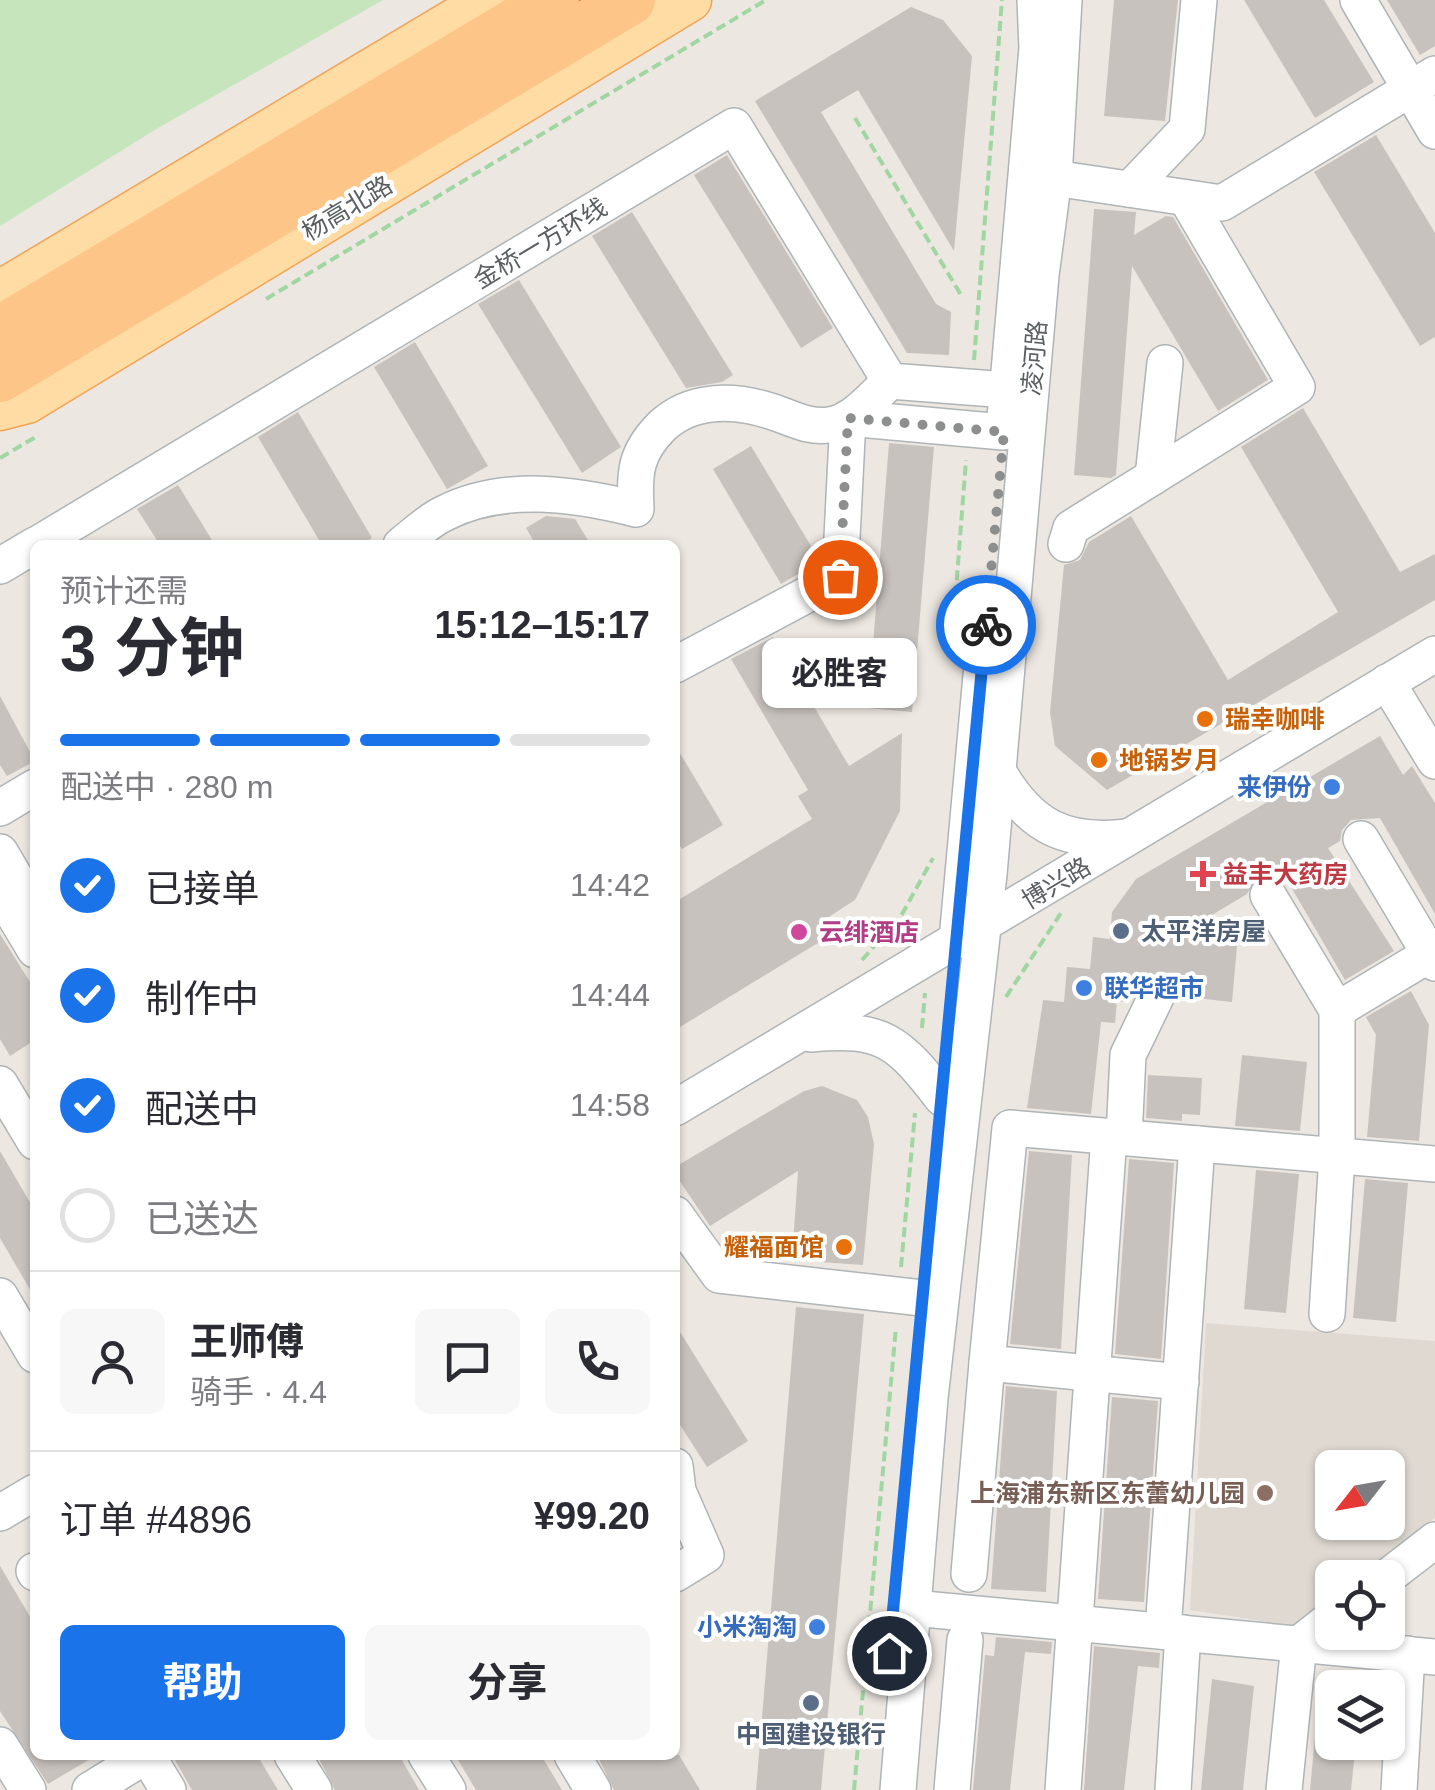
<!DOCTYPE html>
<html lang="zh">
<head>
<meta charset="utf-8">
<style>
	:root { --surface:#fff; --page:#f7f7f7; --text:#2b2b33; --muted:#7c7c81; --line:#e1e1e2; --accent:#1a73e8 }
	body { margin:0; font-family:Helvetica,"Noto Sans SC",sans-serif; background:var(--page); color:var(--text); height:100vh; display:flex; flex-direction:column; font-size:38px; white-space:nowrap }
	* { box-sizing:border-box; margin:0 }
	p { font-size:32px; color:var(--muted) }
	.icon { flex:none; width:55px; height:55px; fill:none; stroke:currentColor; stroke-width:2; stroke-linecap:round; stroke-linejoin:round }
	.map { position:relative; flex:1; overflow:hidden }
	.sheet { position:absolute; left:30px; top:540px; width:650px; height:1220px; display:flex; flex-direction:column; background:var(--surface); border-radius:15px; box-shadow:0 2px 8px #0004 }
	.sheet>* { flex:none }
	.needle { width:65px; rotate:239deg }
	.buttons { position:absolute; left:1315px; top:1450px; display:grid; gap:20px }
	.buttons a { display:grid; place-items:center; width:90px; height:90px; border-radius:15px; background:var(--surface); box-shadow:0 2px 8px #0004; font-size:50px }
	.pin { position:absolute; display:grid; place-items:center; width:85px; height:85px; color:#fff; margin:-42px; border:5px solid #fff; border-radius:50%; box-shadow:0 2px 10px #0007 }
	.courier { position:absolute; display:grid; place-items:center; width:100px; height:100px; margin:-50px; border:8px solid #1a73e8; border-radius:50%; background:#fff; color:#222; box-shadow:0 2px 12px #0007 }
	.bubble { position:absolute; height:70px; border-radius:15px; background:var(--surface); box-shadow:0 2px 8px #0004; font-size:32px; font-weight:700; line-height:70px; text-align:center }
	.headline em { font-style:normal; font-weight:700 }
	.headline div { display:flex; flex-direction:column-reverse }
	.headline { display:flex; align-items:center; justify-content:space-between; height:170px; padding:0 30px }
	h1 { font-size:65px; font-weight:700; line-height:75px }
	.bar { display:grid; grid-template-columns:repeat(4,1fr); gap:15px 10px; align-content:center; height:120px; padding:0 30px }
	.bar i { height:12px; border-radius:8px; background:var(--line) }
	.bar .selected { background:var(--accent) }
	.bar p { grid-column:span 4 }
	.line { display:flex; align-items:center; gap:25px; padding:0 30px; border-top:2px solid var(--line) }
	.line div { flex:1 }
	.round { display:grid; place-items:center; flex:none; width:105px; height:105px; border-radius:15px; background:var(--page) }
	ol { padding:0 30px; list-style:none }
	li { display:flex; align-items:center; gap:30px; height:110px }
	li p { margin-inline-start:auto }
	li .icon { padding:10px; border-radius:50%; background:var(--accent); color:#fff; stroke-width:4 }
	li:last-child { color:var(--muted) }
	li i { width:55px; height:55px; border:5px solid var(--line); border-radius:50% }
	.action { display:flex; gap:20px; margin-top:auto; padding:20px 30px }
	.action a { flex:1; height:115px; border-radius:15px; background:var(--accent); color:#fff; font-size:40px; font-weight:700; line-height:115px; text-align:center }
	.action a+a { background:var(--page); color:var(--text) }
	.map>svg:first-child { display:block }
	.education { fill:#dfd9d2; fill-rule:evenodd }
	.green { fill:#c6e5bd }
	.building { fill:#c8c2be }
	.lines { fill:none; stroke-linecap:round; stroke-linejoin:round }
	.minor-casing { stroke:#afb4b7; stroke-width:38 }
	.major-casing { stroke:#f1a356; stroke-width:45 }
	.highway-casing { stroke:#ed6e01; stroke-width:52 }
	.path { stroke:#a0d6a2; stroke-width:4; stroke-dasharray:10 5; stroke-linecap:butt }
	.minor { stroke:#fff; stroke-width:35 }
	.major { stroke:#ffdca4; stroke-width:42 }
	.highway { stroke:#fdc588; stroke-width:50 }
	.done { stroke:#8d8f8e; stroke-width:10; stroke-dasharray:0 18 }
	.route { stroke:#1a73e8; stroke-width:12 }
	.food-dot { fill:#e8710a; stroke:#fff; stroke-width:4 }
	.shop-dot { fill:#3f7fe0; stroke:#fff; stroke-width:4 }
	.health-dot { fill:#e0444e; stroke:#fff; stroke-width:4 }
	.service-dot { fill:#5c6f8a; stroke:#fff; stroke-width:4 }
	.hotel-dot { fill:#d1479c; stroke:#fff; stroke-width:4 }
	.education-dot { fill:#8d6e63; stroke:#fff; stroke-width:4 }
	.labels { text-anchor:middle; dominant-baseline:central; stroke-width:8; stroke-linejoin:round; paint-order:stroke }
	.street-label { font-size:25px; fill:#5a5f62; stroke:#fff }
	.food-label { font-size:25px; font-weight:bold; fill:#c56008; stroke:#fff; text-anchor:start }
	.shop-label { font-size:25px; font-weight:bold; fill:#366cbe; stroke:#fff; text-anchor:end }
	.health-label { font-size:25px; font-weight:bold; fill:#be3a42; stroke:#fff; text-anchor:start }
	.service-label { font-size:25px; font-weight:bold; fill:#4e5e75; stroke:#fff; text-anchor:start }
	.hotel-label { font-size:25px; font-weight:bold; fill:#b23c85; stroke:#fff; text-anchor:start }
	.education-label { font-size:25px; font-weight:bold; fill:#785e54; stroke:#fff; text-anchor:end }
</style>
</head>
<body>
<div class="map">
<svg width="1435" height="1790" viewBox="0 0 1435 1790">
	<rect width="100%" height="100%" fill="#ede7e1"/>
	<path class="education" d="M1206,1323L1435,1341V1518L1357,1577L1332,1578V1596L1294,1626L1190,1610ZM1332,1468H1388V1522H1332Z"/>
	<polygon class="green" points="0,0 383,0 158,128 0,226"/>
	<g class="building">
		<polygon points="1114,0 1178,0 1165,121 1104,116"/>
		<polygon points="1244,0 1324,0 1374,82 1315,118"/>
		<polygon points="1387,0 1435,0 1435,46 1420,55"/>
		<polygon points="911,7 943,20 972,56 954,251 858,90 821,112 936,304 951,312 949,355 907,353 755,101"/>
		<polygon points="1376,135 1435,233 1435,337 1420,346 1314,172"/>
		<polygon points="727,155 833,328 801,348 694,175"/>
		<polygon points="1094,209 1136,212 1134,235 1166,216 1173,217 1268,380 1218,411 1132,266 1116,475 1111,478 1074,475"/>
		<polygon points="632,212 733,375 722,382 686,388 592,236"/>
		<polygon points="519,280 621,447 582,473 478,304"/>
		<polygon points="415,342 488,466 447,489 374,367"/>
		<polygon points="1303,408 1400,572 1435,554 1435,600 1107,790 1055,746 1050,712 1064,565 1080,560 1089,542 1131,516 1228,680 1338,612 1241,447"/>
		<polygon points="298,412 372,538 360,545 322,545 258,437"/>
		<polygon points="889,443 934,447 912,712 868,708"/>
		<polygon points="751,446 820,561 781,584 713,469"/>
		<polygon points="178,485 215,545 160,545 137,509"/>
		<polygon points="546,516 575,519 591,545 536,545 526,528"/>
		<polygon points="773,637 849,766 902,733 900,811 855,900 827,918 836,932 675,1030 675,902 812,819 798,796 808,790 731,659"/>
		<polygon points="0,696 35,761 7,776 0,765"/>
		<polygon points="1380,736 1403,775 1412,766 1435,803 1435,914 1380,818 1351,820 1342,830 1340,841 1328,848 1394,951 1345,980 1283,873 1258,876 1247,894 1202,921 1239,924 1232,1002 1177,996 1166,978 1145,979 1130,1002 1117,1001 1115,1023 1101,1022 1091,1114 1027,1108 1043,1000 1064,1002 1067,967 1090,969 1093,937 1110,939 1112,912 1136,879"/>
		<polygon points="675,745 723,825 682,849 675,838"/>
		<polygon points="0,934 35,990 35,1040 10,1056 0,1039"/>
		<polygon points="1411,991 1429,1025 1419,1141 1367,1137 1376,1035 1366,1017"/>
		<polygon points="1242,1055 1307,1062 1300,1131 1235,1126"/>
		<polygon points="1148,1075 1202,1078 1200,1115 1182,1114 1182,1121 1146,1118"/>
		<polygon points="822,1086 857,1100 868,1117 874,1144 863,1265 792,1260 798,1171 710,1226 675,1174 675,1167 804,1091"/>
		<polygon points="0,1151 35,1211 35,1298 0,1238"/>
		<polygon points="1029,1151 1072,1155 1061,1349 1010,1344"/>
		<polygon points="1129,1159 1174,1163 1161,1359 1115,1354"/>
		<polygon points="1256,1170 1299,1174 1286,1313 1244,1309"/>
		<polygon points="1365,1179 1408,1183 1396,1322 1353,1318"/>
		<polygon points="796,1307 864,1314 821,1790 756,1790"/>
		<polygon points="675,1324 748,1441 707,1467 675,1417"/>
		<polygon points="1006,1386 1057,1391 1046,1592 991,1589"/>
		<polygon points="1112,1397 1158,1401 1144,1602 1098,1599"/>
		<polygon points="0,1566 35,1625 35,1755 97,1755 48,1784 0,1711"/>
		<polygon points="996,1637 1052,1642 1051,1654 1025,1652 1010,1790 973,1790 985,1655 994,1656"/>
		<polygon points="1094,1646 1160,1653 1159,1668 1138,1666 1124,1790 1084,1790"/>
		<polygon points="1212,1679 1254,1686 1243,1790 1201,1790"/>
		<polygon points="1319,1694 1332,1695 1332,1742 1356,1742 1351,1790 1310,1790"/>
		<polygon points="172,1755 257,1755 278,1790 192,1790"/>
		<polygon points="317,1755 399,1755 419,1790 335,1790"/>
		<polygon points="455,1755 541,1755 562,1790 476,1790"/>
		<polygon points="597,1755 679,1755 700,1790 614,1790"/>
	</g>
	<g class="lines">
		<defs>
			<g id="minor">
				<polyline points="1358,0 1435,131"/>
				<polyline points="1054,178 1222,203 1435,74"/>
				<polyline points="1130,189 1187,129 1199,0"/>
				<polyline points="1005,418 1037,48 1035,0"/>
				<polyline points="1153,477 1165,363"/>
				<polyline points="1066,544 1071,528 1297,387 1186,198"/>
				<polyline points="36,545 734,126 890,381 1007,390"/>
				<path d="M401,545C414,535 429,520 445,513C504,483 575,494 636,509C634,473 635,453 662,426C691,399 733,399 770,411C790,417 807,428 829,425C852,423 874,396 890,381"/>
				<polyline points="0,566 35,545"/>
				<polyline points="675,665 840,577 848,418 1003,432"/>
				<polyline points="1387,682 1435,761"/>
				<path d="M998,771C1030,827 1065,844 1128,837"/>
				<polyline points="0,808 35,787"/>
				<polyline points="1361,839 1435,963"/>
				<polyline points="0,852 35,911"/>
				<polyline points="2,895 35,950"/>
				<polyline points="1268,895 1337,1010 1337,1156 1327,1314"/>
				<polyline points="957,940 983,654"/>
				<polyline points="1337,1010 1435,951"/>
				<path d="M811,1034C883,1027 899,1042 942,1098"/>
				<polyline points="0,1084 35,1142"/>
				<polyline points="675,1108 1435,654"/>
				<polyline points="1124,1137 1128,1055 1156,997"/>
				<polyline points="675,1214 719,1275 922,1298"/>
				<polyline points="0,1296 35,1355"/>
				<polyline points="1181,1382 987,1363 1010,1128 1435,1164"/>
				<polyline points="675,1466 678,1491 706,1555 675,1574"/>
				<polyline points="0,1513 35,1492"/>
				<polyline points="34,1571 35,1573"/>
				<polyline points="969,1574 987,1363"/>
				<polyline points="1386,1578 1435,1540"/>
				<polyline points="913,1608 1435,1657"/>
				<polyline points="1163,1631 1197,1144"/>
				<polyline points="0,1745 28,1790"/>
				<polyline points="292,1755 314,1790"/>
				<polyline points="426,1755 448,1790"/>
				<polyline points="572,1755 593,1790"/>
				<polyline points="90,1790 147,1755 168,1790"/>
				<polyline points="898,1790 930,1398 989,874 1041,275 1054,178 1064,0"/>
				<polyline points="952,1790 965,1640"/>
				<polyline points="1063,1790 1109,1136"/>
				<polyline points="1173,1790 1183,1633"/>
				<polyline points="1284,1790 1299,1644 1332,1618"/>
				<polyline points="1399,1790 1407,1654"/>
			</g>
			<g id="major">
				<polyline points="0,292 488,0"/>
				<polyline points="0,409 27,402 690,0"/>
			</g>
			<g id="highway">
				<polyline points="0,331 554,0"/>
				<polyline points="0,377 630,0"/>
			</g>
		</defs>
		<use href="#minor" class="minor-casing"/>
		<use href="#major" class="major-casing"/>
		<use href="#highway" class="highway-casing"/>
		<g class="path">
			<polyline points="855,118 961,295"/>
			<polyline points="266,299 766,0"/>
			<polyline points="974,360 1002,0"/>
			<polyline points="0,458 39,435"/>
			<polyline points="951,655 966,460"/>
			<polyline points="862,960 901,916 933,858"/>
			<polyline points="1006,997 1061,913"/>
			<polyline points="922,1028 925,993"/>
			<polyline points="901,1267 915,1113"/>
			<polyline points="854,1790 896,1327"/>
		</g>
		<use href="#minor" class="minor"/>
		<use href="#major" class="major"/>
		<use href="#highway" class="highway"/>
	</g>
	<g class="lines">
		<polyline class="done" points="840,577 848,418 1004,432 986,625"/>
		<polyline class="route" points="889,1653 986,625"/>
	</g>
	<g class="food-dot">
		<circle cx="1205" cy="719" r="10"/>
		<circle cx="1099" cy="760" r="10"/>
		<circle cx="844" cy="1247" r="10"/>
	</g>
	<g class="shop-dot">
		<circle cx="1332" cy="787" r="10"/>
		<circle cx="1084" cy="988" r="10"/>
		<circle cx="817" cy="1627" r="10"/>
	</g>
	<path class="health-dot" d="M1198 859h10v10h10v10h-10v10h-10v-10h-10v-10h10z"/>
	<g class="service-dot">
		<circle cx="1121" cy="931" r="10"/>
		<circle cx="811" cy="1703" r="10"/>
	</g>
	<circle class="hotel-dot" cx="799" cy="932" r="10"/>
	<circle class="education-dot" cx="1265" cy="1493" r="10"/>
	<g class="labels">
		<g class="street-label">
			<text transform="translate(347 208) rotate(-31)">杨高北路</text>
			<text transform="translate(540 243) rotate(-31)">金桥一方环线</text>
			<text transform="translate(1034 358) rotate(-85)">凌河路</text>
			<text transform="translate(1056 883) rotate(-31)">博兴路</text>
		</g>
		<g class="food-label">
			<text x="1225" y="719">瑞幸咖啡</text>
			<text x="1119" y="760">地锅岁月</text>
			<text x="824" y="1247" text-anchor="end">耀福面馆</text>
		</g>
		<g class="shop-label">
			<text x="1312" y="787">来伊份</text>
			<text x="1104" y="988" text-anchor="start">联华超市</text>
			<text x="797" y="1627">小米淘淘</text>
		</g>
		<g class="health-label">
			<text x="1223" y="874">益丰大药房</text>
		</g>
		<g class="service-label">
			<text x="1141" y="931">太平洋房屋</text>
			<text x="811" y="1734" text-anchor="middle">中国建设银行</text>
		</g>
		<g class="hotel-label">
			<text x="819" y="932">云绯酒店</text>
		</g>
		<g class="education-label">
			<text x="1245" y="1493">上海浦东新区东蕾幼儿园</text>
		</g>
	</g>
</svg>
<div class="buttons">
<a><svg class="needle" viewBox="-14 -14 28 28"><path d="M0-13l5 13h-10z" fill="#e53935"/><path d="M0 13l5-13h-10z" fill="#7c7c81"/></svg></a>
<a><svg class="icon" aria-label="locate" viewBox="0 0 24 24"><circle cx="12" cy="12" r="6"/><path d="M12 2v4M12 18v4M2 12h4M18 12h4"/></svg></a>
<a><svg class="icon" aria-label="layers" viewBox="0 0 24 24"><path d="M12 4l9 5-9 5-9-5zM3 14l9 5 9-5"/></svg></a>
</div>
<div class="pin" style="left:840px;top:577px;background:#ea580c"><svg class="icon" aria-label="bag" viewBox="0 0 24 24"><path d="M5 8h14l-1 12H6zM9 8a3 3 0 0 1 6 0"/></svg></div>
<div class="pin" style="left:889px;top:1653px;background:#1f2937"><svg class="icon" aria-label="home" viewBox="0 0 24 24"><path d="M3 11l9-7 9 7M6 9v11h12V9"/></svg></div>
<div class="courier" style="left:986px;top:625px"><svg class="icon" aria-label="bike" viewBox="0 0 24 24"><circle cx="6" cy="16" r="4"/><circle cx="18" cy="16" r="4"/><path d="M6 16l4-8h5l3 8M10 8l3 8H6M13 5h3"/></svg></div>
<div class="bubble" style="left:762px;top:638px;width:155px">必胜客</div>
<section class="sheet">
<div class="headline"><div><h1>3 分钟</h1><p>预计还需</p></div><em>15:12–15:17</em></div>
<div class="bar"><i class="selected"></i><i class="selected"></i><i class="selected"></i><i></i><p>配送中 · 280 m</p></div>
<ol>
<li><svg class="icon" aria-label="check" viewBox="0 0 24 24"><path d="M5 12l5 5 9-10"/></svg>已接单<p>14:42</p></li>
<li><svg class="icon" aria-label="check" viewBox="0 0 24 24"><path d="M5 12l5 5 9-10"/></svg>制作中<p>14:44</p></li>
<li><svg class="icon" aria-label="check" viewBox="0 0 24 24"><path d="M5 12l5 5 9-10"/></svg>配送中<p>14:58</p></li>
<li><i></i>已送达</li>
</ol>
<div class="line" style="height:180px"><a class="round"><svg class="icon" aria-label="person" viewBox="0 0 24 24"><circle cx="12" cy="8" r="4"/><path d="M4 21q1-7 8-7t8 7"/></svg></a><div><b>王师傅</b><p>骑手 · 4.4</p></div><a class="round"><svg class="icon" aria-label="chat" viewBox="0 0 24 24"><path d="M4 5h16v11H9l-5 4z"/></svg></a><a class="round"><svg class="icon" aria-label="phone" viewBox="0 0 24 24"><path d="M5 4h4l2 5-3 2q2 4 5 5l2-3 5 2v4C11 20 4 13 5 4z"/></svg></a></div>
<div class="line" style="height:130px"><div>订单 #4896</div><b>¥99.20</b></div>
<div class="action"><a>帮助</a><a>分享</a></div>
</section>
</div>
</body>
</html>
